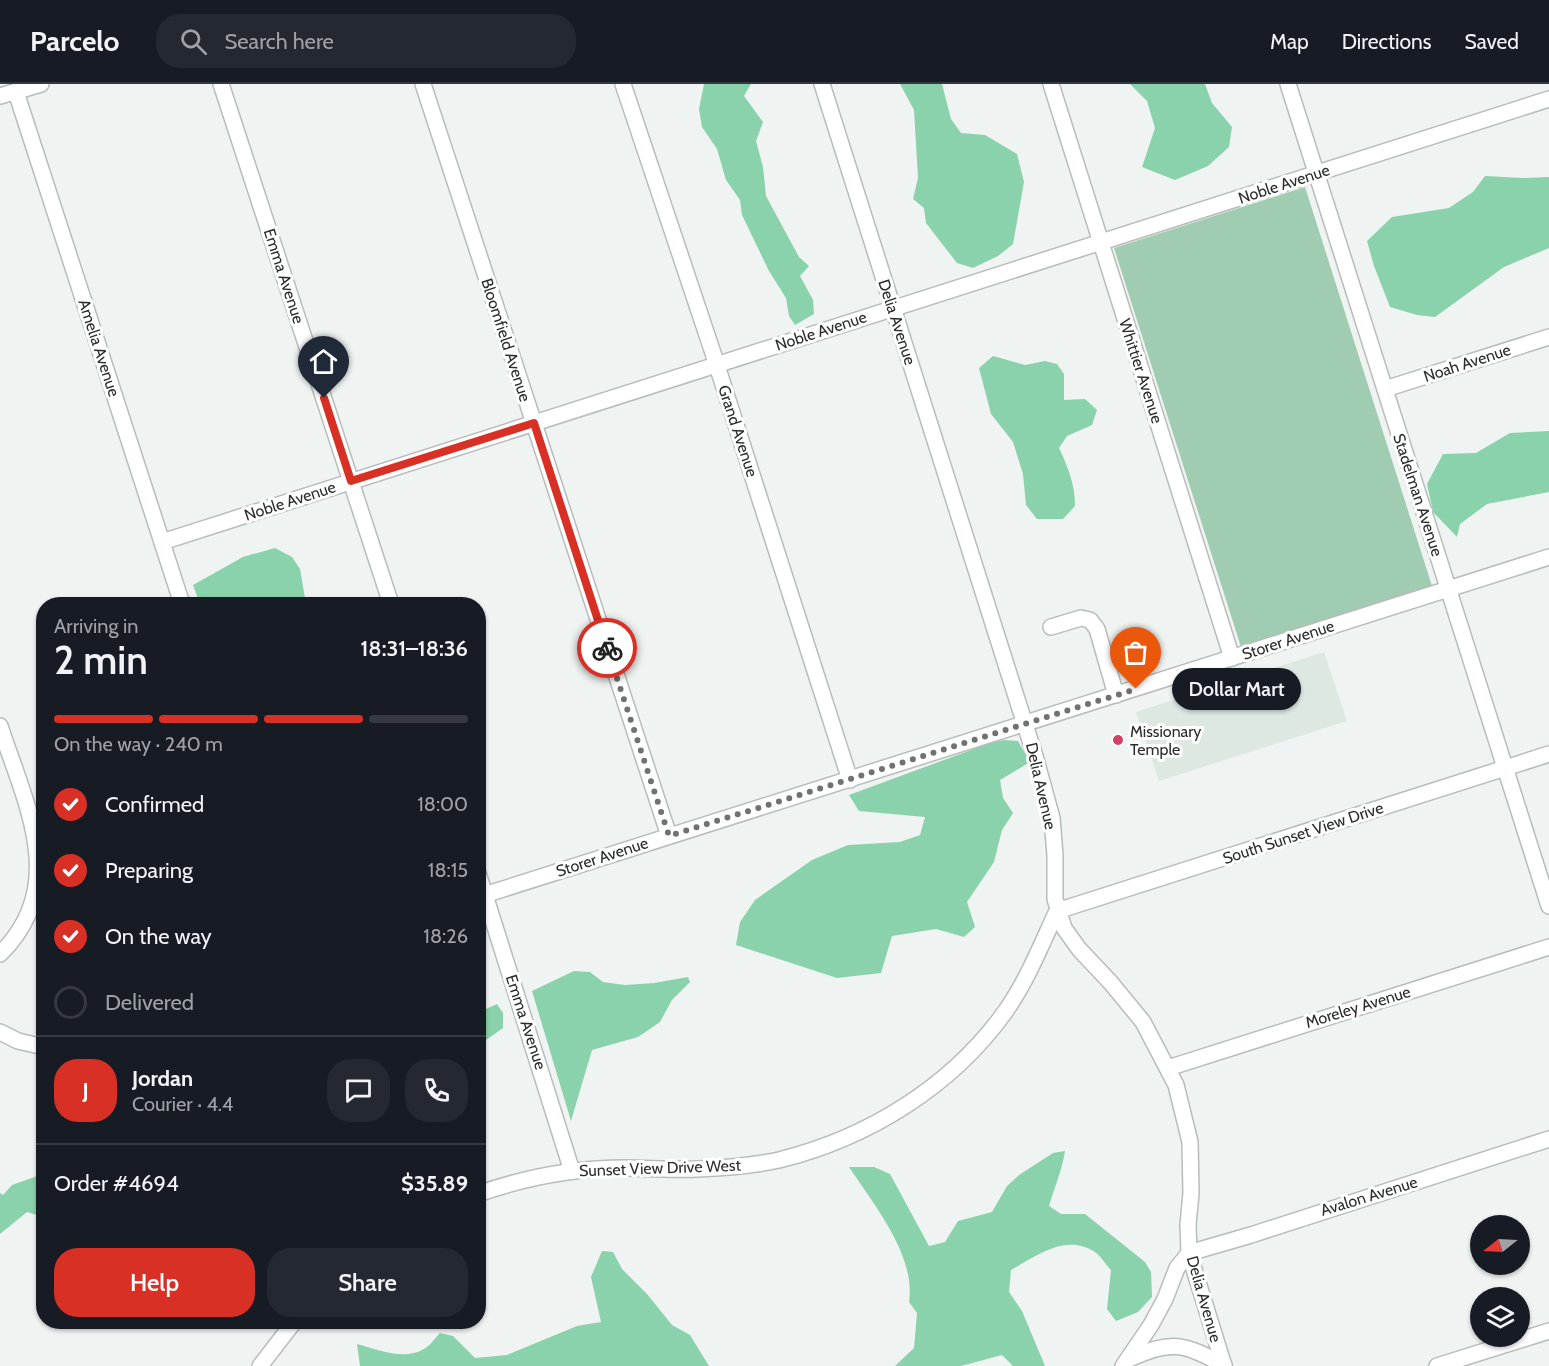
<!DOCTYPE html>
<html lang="en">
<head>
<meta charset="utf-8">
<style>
	:root { --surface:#171b24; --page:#242831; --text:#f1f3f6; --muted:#9ea1a6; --line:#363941; --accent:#d93025 }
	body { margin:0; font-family:Cabin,sans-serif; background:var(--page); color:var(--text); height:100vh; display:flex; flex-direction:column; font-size:22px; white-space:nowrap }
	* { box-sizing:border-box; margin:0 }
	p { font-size:20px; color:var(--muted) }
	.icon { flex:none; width:33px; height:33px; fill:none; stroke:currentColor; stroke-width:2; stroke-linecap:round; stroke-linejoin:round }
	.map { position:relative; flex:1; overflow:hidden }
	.sheet { position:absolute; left:36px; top:513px; width:450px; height:732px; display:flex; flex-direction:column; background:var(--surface); border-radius:24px; box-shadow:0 2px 4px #0004 }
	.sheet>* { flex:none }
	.needle { width:39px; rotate:252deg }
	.fabs { position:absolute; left:1470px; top:1131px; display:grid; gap:12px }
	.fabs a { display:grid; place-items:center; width:60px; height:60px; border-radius:50%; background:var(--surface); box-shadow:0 2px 4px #0004; font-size:30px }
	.pin { position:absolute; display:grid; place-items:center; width:51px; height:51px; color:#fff; margin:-62px -26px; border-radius:50% 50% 50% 0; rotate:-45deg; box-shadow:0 0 6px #0007 }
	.pin .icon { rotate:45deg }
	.courier { position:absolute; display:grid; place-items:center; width:60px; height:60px; margin:-30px; border:4px solid #d93025; border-radius:50%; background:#fff; color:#222; box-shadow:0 2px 8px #0007 }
	.bubble { position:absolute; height:42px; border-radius:21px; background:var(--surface); box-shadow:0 2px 4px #0004; font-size:20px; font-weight:600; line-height:42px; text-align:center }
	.summary em { font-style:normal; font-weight:600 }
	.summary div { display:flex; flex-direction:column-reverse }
	.summary { display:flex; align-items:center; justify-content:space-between; height:102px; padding:0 18px }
	h1 { font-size:39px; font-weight:600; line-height:45px }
	.bar { display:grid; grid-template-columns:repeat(4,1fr); gap:9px 6px; align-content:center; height:72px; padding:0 18px }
	.bar i { height:8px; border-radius:4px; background:var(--line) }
	.bar .active { background:var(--accent) }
	.bar p { grid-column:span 4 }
	.line { display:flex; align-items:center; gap:15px; padding:0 18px; border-top:2px solid var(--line) }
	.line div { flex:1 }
	.round { display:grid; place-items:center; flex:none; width:63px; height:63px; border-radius:24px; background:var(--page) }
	ol { padding:0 18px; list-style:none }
	li { display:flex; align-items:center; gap:18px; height:66px }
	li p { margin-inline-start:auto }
	li .icon { padding:6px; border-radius:50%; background:var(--accent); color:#fff; stroke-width:4 }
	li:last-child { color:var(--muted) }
	li i { width:33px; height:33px; border:3px solid var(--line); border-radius:50% }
	.cta { display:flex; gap:12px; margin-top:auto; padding:12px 18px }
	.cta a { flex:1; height:69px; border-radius:24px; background:var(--accent); color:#fff; font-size:24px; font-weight:600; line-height:69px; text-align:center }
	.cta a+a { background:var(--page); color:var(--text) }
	header { display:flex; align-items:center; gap:36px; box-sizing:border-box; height:84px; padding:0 30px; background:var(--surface); border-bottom:2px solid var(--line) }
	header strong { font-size:28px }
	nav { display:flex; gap:33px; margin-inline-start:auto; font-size:21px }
	.search { width:420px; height:54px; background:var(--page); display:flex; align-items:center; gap:15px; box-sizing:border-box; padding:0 21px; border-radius:24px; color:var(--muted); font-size:22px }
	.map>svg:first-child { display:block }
	.built { fill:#dce8e1 }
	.green { fill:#a0ccb2 }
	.forest { fill:#8ad2ab }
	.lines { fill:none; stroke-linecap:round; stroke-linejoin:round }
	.minor-casing { stroke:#b8bcba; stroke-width:18 }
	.minor { stroke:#fff; stroke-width:15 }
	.done { stroke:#707271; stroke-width:6; stroke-dasharray:0 10.8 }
	.route { stroke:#d93025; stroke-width:8 }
	.poi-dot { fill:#d14165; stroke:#fff; stroke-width:2 }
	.labels { text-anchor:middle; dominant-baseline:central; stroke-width:6; stroke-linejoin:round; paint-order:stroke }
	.street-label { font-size:16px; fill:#2b2d2c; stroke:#fff }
	.poi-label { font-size:16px; fill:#2b2d2c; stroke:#fff; text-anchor:start }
</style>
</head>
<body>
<header>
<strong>Parcelo</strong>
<div class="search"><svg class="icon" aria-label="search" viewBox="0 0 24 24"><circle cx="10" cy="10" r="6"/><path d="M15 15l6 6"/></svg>Search here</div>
<nav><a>Map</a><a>Directions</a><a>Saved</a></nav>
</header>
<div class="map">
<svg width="1549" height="1282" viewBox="0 0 1549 1282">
	<rect width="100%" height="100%" fill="#eff3f1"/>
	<polygon class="built" points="1324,568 1347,637 1159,697 1136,628"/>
	<polygon class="green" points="1305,103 1432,502 1241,563 1114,164"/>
	<g class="forest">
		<polygon points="704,0 751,0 744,12 763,38 756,57 763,83 766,112 799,173 809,182 800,192 813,216 814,230 795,241 789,232 786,214 769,187 742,131 740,116 726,96 717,65 702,43 699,25"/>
		<polygon points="900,0 942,0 951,35 961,49 985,51 1017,70 1024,98 1013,160 998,172 973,184 957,179 926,139 924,124 913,115 918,94 914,26"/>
		<polygon points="1130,0 1205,0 1212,19 1232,43 1229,63 1208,82 1175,96 1142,83 1155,44 1147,17"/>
		<polygon points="1485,92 1523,94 1549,93 1549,164 1504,183 1435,233 1417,231 1390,223 1374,182 1367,157 1392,133 1449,124 1473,108"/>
		<path d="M993,272L1025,281L1045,277L1057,280L1064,290V316L1085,315L1097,326L1092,341L1067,352L1059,364C1068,383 1075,400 1075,422L1063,435H1037L1026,421L1023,390L1013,358L991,330L979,284Z"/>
		<polygon points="1549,347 1549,408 1487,420 1460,440 1457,453 1433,428 1427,400 1443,370 1476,369 1510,349"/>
		<polygon points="275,464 292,473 300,485 306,520 200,520 193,501 243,473"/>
		<polygon points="1004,656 1018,657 1030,678 1000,696 1003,714 1013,729 1002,746 994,778 967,818 975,843 964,853 936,845 892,852 881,889 837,894 736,861 740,838 755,816 812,776 848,761 900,758 920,751 925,733 859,727 849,711 990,659"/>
		<polygon points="574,887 590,888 603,898 625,901 654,899 688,893 690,898 672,916 660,938 638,953 592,966 571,1037 532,907"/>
		<polygon points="497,920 503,929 503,944 479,961 479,928"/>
		<path d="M1065,1067C1062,1087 1054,1104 1049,1122L1061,1130H1085L1145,1178L1151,1188L1152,1213L1138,1228L1116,1237L1107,1225L1111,1186C1106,1181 1101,1172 1095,1168C1066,1149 1036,1172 1011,1186L1009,1208L1022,1227L1045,1282H1013L1002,1271L961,1282H895L914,1264L917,1229L909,1218C916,1171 874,1121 849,1083H874L890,1090L929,1162L945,1158L958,1137L992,1128L1007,1102L1019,1091L1053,1069Z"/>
		<polygon points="43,1090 43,1133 27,1128 0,1150 0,1109 3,1111 12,1101"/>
		<path d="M602,1167L613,1168L622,1185L647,1210L672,1241L690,1251L709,1282H360L357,1260C379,1266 407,1278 427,1263C432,1259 436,1253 440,1249L453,1252L475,1274L507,1271L577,1242L601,1238L591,1193Z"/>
	</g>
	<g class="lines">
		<defs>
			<g id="minor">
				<polyline points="221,0 391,520"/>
				<polyline points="423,0 669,752"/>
				<polyline points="623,0 712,266 850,696"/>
				<polyline points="822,0 1035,672 1052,734 1055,771 1055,815 1064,844 1079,865 1111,899 1143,938 1176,1001 1190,1058 1191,1109 1188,1141 1189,1169 1224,1282"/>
				<polyline points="1051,0 1232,574"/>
				<polyline points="1288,0 1549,822"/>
				<polyline points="16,8 182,520"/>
				<polyline points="0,12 41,0"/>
				<polyline points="1385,305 1549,253"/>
				<polyline points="162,458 1549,15"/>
				<polyline points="1051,543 1081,534 1090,536 1097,545 1116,611"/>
				<path d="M0,642C25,719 70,802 0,870"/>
				<polyline points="478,789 572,1087"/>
				<polyline points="478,813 1549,473"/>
				<polyline points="0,948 18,957 44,963"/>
				<polyline points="1168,984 1549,863"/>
				<path d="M478,1110C526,1093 575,1084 625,1084C649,1084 673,1086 698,1085C724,1084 752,1082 779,1076C868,1054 951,1003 1005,928C1027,897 1041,861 1057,827L1549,670"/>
				<path d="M1129,1275C1173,1256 1182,1259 1224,1281"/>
				<polyline points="260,1282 294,1238"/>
				<polyline points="1123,1282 1151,1241 1165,1215 1177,1184 1189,1169 1251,1151 1549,1055"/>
				<polyline points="1437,1282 1549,1247"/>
			</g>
		</defs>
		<use href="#minor" class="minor-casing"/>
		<use href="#minor" class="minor"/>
	</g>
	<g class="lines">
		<polyline class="done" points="607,564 669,752 1136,605"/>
		<polyline class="route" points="324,314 351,397 534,339 607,564"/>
	</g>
	<circle class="poi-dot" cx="1118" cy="656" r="6"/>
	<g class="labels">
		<g class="street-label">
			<text transform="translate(1284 100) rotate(-18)">Noble Avenue</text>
			<text transform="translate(284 192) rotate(72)">Emma Avenue</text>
			<text transform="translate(897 238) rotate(72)">Delia Avenue</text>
			<text transform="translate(821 247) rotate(-18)">Noble Avenue</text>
			<text transform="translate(506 256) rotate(72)">Bloomfield Avenue</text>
			<text transform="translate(99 264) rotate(72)">Amelia Avenue</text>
			<text transform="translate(1467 279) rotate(-18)">Noah Avenue</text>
			<text transform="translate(1141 287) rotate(72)">Whittier Avenue</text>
			<text transform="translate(738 347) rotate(72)">Grand Avenue</text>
			<text transform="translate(1418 411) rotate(72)">Stadelman Avenue</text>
			<text transform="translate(290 417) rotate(-18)">Noble Avenue</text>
			<text transform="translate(1288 556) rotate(-18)">Storer Avenue</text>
			<text transform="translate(1041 702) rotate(77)">Delia Avenue</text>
			<text transform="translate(1303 749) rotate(-18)">South Sunset View Drive</text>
			<text transform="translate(602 773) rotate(-18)">Storer Avenue</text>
			<text transform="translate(1358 923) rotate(-17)">Moreley Avenue</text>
			<text transform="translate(526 938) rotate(72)">Emma Avenue</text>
			<text transform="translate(660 1084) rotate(-2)">Sunset View Drive West</text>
			<text transform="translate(1369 1112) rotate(-17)">Avalon Avenue</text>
			<text transform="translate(1204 1215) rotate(74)">Delia Avenue</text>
		</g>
		<g class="poi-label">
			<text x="1130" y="647">Missionary<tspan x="1130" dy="18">Temple</tspan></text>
		</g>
	</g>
</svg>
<div class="fabs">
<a><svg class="needle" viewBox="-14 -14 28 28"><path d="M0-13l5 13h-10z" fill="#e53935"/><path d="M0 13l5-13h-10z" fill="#9ea1a6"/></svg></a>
<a><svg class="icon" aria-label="layers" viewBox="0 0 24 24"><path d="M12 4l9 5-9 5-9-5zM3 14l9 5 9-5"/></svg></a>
</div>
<div class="pin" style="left:1136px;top:605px;background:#ea580c"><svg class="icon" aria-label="bag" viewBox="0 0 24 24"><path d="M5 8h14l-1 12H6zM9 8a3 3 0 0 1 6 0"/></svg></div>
<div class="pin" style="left:324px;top:314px;background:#1f2937"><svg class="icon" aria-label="home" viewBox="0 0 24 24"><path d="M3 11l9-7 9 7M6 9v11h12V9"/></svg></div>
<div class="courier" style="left:607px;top:564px"><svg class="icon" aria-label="bike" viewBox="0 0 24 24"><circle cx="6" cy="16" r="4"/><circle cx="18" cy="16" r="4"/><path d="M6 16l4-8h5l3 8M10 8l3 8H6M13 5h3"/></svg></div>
<div class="bubble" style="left:1172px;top:584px;width:129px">Dollar Mart</div>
<section class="sheet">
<div class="summary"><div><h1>2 min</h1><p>Arriving in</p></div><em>18:31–18:36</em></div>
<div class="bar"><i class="active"></i><i class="active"></i><i class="active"></i><i></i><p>On the way · 240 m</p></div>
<ol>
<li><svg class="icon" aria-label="check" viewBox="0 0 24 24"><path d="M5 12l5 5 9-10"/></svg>Confirmed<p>18:00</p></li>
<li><svg class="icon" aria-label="check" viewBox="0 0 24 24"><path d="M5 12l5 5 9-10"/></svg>Preparing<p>18:15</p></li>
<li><svg class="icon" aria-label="check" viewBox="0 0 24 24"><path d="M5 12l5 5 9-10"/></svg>On the way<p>18:26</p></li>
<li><i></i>Delivered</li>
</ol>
<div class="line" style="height:108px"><b class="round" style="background:var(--accent);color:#fff">J</b><div><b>Jordan</b><p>Courier · 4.4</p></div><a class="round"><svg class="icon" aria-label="chat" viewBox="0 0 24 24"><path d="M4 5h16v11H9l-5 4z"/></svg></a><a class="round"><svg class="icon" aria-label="phone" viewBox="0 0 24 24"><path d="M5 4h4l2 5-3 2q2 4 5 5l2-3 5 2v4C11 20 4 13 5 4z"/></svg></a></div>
<div class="line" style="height:78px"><div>Order #4694</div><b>$35.89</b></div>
<div class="cta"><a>Help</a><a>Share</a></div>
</section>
</div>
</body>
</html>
